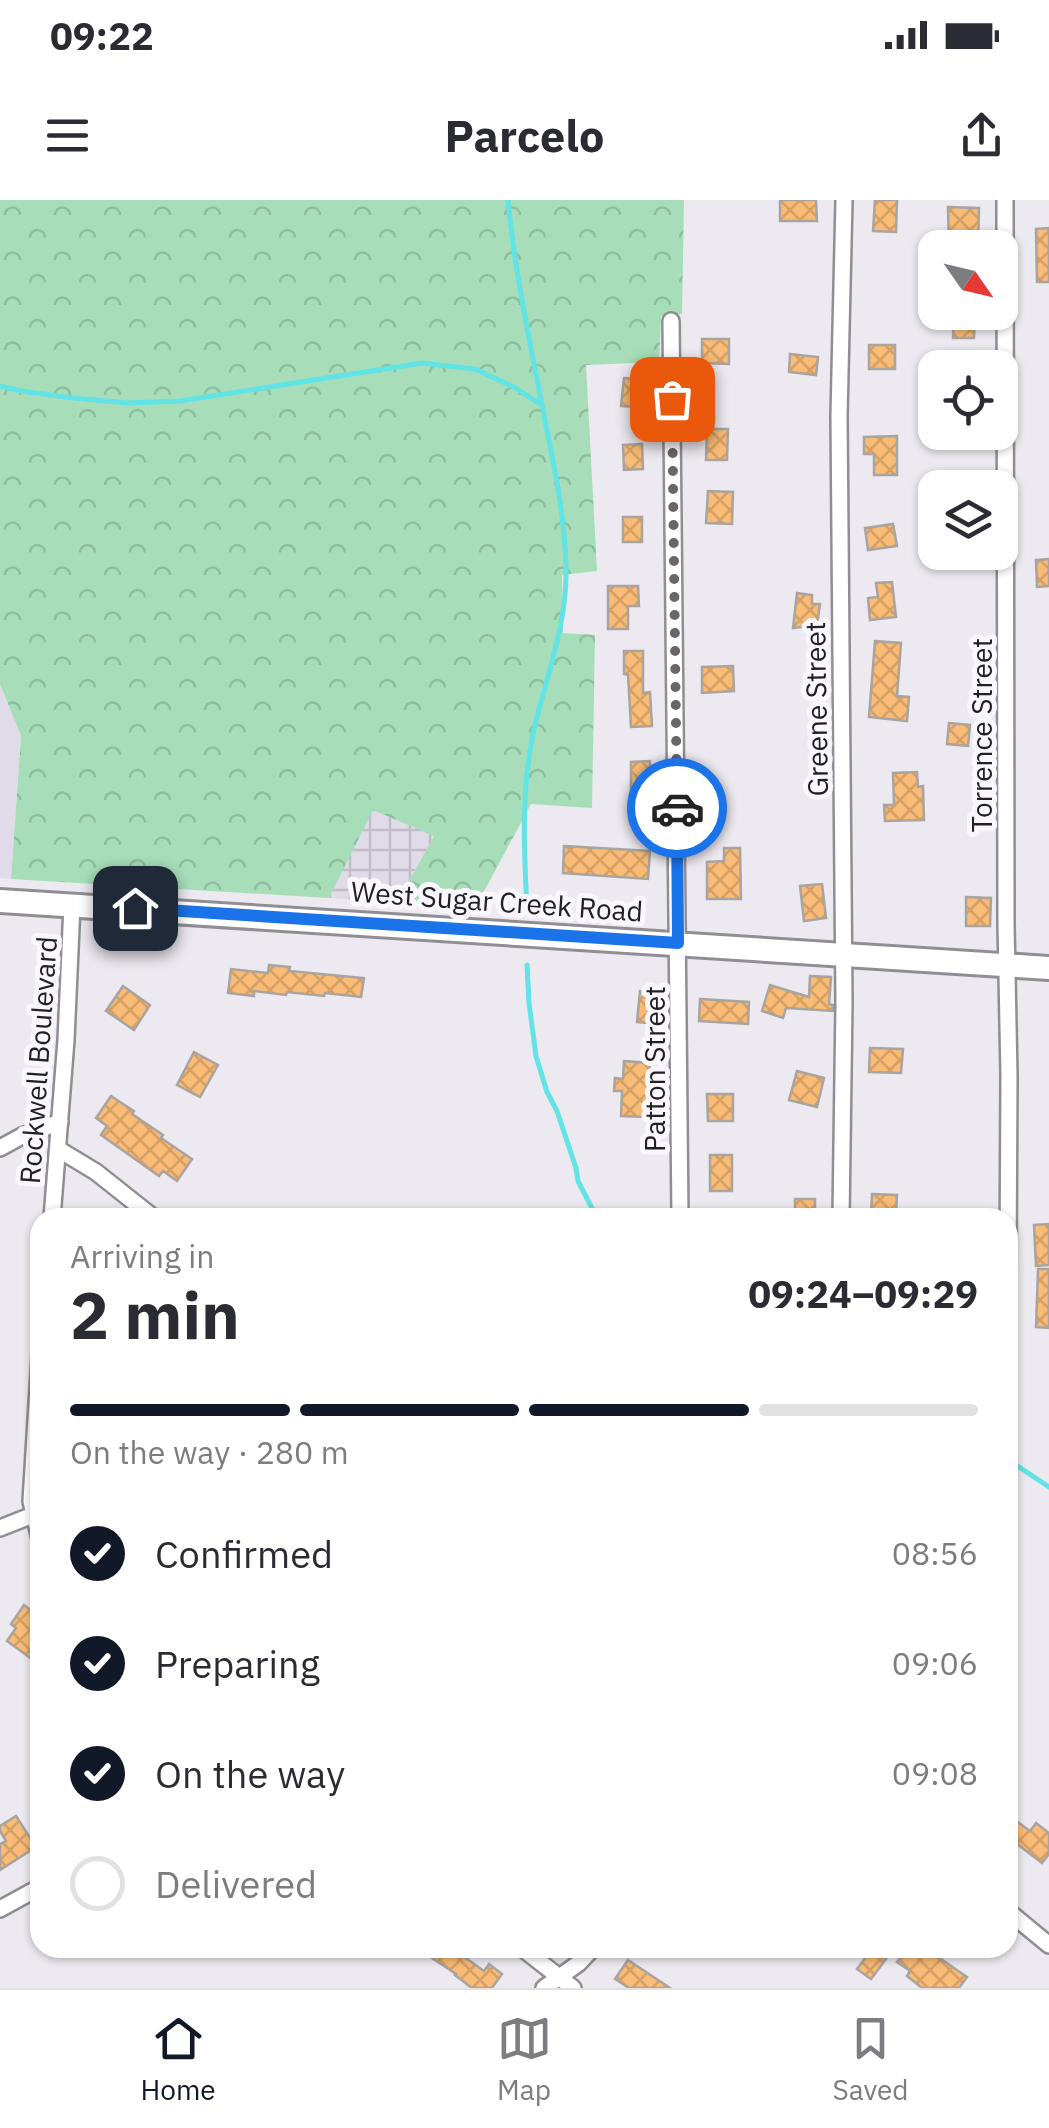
<!DOCTYPE html>
<html lang="en">
<head>
<meta charset="utf-8">
<style>
	:root { --surface:#fff; --page:#f2f2f3; --text:#2b2b33; --muted:#7c7c81; --line:#e1e1e2; --accent:#111827 }
	body { margin:0; font-family:"IBM Plex Sans",sans-serif; background:var(--page); color:var(--text); height:100vh; display:flex; flex-direction:column; font-size:38px; white-space:nowrap }
	* { box-sizing:border-box; margin:0 }
	p { font-size:32px; color:var(--muted) }
	.icon { flex:none; width:55px; height:55px; fill:none; stroke:currentColor; stroke-width:2; stroke-linecap:round; stroke-linejoin:round }
	.map { position:relative; flex:1; overflow:hidden }
	.details { position:absolute; left:30px; top:1008px; width:988px; height:750px; display:flex; flex-direction:column; background:var(--surface); border-radius:30px; box-shadow:0 2px 8px #0004 }
	.details>* { flex:none }
	.needle { width:65px; rotate:124deg }
	.tools { position:absolute; left:918px; top:30px; display:grid; gap:20px }
	.tools a { display:grid; place-items:center; width:100px; height:100px; border-radius:20px; background:var(--surface); box-shadow:0 2px 8px #0004; font-size:50px }
	.pin { position:absolute; display:grid; place-items:center; width:85px; height:85px; color:#fff; margin:-42px; border-radius:20px; box-shadow:0 5px 15px #0006 }
	.courier { position:absolute; display:grid; place-items:center; width:100px; height:100px; margin:-50px; border:8px solid #1a73e8; border-radius:50%; background:#fff; color:#222; box-shadow:0 2px 12px #0007 }
	.head em { font-style:normal; font-weight:700 }
	.head div { display:flex; flex-direction:column-reverse }
	.head { display:flex; align-items:center; justify-content:space-between; height:170px; padding:0 40px }
	h1 { font-size:65px; font-weight:700; line-height:75px }
	.bar { display:grid; grid-template-columns:repeat(4,1fr); gap:15px 10px; align-content:center; height:120px; padding:0 40px }
	.bar i { height:12px; border-radius:8px; background:var(--line) }
	.bar .active { background:var(--accent) }
	.bar p { grid-column:span 4 }
	ol { padding:0 40px; list-style:none }
	li { display:flex; align-items:center; gap:30px; height:110px }
	li p { margin-inline-start:auto }
	li .icon { padding:10px; border-radius:50%; background:var(--accent); color:#fff; stroke-width:4 }
	li:last-child { color:var(--muted) }
	li i { width:55px; height:55px; border:5px solid var(--line); border-radius:50% }
	.status { display:flex; justify-content:space-between; align-items:center; height:70px; padding:0 50px; background:var(--surface); direction:ltr }
	.status svg { height:28px; fill:currentColor }
	header { display:flex; justify-content:space-between; align-items:center; height:130px; padding:0 40px; background:var(--surface); font-size:45px; font-weight:700 }
	.dock { display:flex; justify-content:space-around; align-items:center; height:140px; border-top:2px solid var(--line); background:var(--surface); font-size:28px; color:var(--muted) }
	.dock a { display:grid; justify-items:center; gap:5px }
	.dock .active { color:var(--accent) }
	.map>svg:first-child { display:block }
	.built { fill:#e1dbe9 }
	.industrial { fill:url(#industrial-grid) }
	.forest { fill:url(#forest-crowns) }
	.lines { fill:none; stroke-linecap:round; stroke-linejoin:round }
	.stream { stroke:#62e3e5; stroke-width:5 }
	.building { fill:url(#building-cross-hatch); stroke:#a9a49f; stroke-width:2.5 }
	.lane-casing { stroke:#908e94; stroke-width:12 }
	.street-casing { stroke:#908e94; stroke-width:20 }
	.secondary-casing { stroke:#908e94; stroke-width:28 }
	.lane { stroke:#fff; stroke-width:8 }
	.street { stroke:#fff; stroke-width:15 }
	.secondary { stroke:#fff; stroke-width:22 }
	.done { stroke:#68666b; stroke-width:10; stroke-dasharray:0 18 }
	.route { stroke:#1a73e8; stroke-width:12 }
	.labels { text-anchor:middle; dominant-baseline:central; stroke-width:10; stroke-linejoin:round; paint-order:stroke }
	.street-label { font-size:28px; fill:#212023; stroke:#f9f7fd }
</style>
</head>
<body>
<div class="status"><b>09:22</b><svg viewBox="0 0 49 12"><path d="M0 12V9h3v3zM5 12V6h3v6zM10 12V3h3v9zM15 12V0h3v12zM26 1h20v11H26zM47 4h2v5h-2z"/></svg></div>
<header><svg class="icon" aria-label="menu" viewBox="0 0 24 24"><path d="M4 6h16M4 12h16M4 18h16"/></svg>Parcelo<svg class="icon" aria-label="share" viewBox="0 0 24 24"><path d="M12 15V3M7 8l5-5 5 5M5 13v7h14v-7"/></svg></header>
<div class="map">
<svg width="1049" height="1788" viewBox="0 0 1049 1788">
	<defs>
		<pattern id="industrial-grid" width="8" height="8" patternUnits="userSpaceOnUse" patternTransform="scale(2.5)"><rect width="8" height="8" fill="#e1dbe9"/><path d="M0 4h8M4 0v8" fill="none" stroke="#c1bcc8"/></pattern>
		<pattern id="forest-crowns" width="20" height="18" patternUnits="userSpaceOnUse" patternTransform="scale(2.5)"><rect width="20" height="18" fill="#a7deb9"/><path d="M2 6a3 3 0 1 1 6 0M12 15a3 3 0 1 1 6 0" fill="none" stroke="#8fbe9f"/></pattern>
		<pattern id="building-cross-hatch" width="8" height="8" patternUnits="userSpaceOnUse" patternTransform="scale(2.5)"><rect width="8" height="8" fill="#f9bb75"/><path d="M0 0l8 8M0 8l8-8" fill="none" stroke="#d5a065"/></pattern>
	</defs>
	<rect width="100%" height="100%" fill="#ece9f0"/>
	<polygon class="built" points="0,484 21,536 11,679 0,678"/>
	<polygon class="industrial" points="379,594 455,599 397,703 329,698"/>
	<polygon class="forest" points="0,0 684,0 682,114 661,116 659,162 586,165 597,371 562,375 563,433 595,435 592,608 531,604 475,708 397,703 434,636 373,610 329,698 11,679 21,536 0,484"/>
	<g class="lines">
		<g class="stream">
			<path d="M508,0C515,76 532,151 546,226C556,274 565,320 566,369C567,427 545,479 533,534C521,591 524,651 527,709"/>
			<polyline points="0,186 21,191 74,198 128,203 180,201 422,163 475,169 514,187 543,206"/>
			<polyline points="527,765 529,803 536,856 547,892 557,911 576,968 578,981 597,1018"/>
			<polyline points="1010,1261 1049,1287"/>
		</g>
	</g>
	<g class="building">
		<polygon points="780,0 816,0 817,21 780,21"/>
		<polygon points="875,0 897,0 896,32 873,31"/>
		<polygon points="948,7 979,8 978,48 949,48"/>
		<polygon points="1049,28 1049,82 1037,82 1036,29"/>
		<polygon points="954,112 975,112 974,138 953,138"/>
		<polygon points="702,139 729,139 729,164 702,163"/>
		<rect x="869" y="145" width="26" height="24"/>
		<polygon points="790,154 818,157 816,175 789,172"/>
		<polygon points="624,178 643,180 640,207 621,206"/>
		<polygon points="707,229 728,229 727,260 706,260"/>
		<polygon points="897,236 897,275 874,275 874,254 864,254 864,237"/>
		<polygon points="642,244 643,269 624,270 623,245"/>
		<polygon points="708,291 733,292 732,324 706,323"/>
		<rect x="623" y="317" width="19" height="25"/>
		<polygon points="893,324 897,346 868,350 865,328"/>
		<polygon points="1049,359 1049,386 1037,387 1036,360"/>
		<polygon points="892,382 896,417 870,420 868,398 878,397 876,383"/>
		<polygon points="608,386 638,386 639,406 628,406 628,429 608,429"/>
		<polygon points="797,393 812,395 812,404 820,404 817,425 793,428"/>
		<polygon points="875,441 901,443 897,496 909,497 907,521 869,517"/>
		<polygon points="624,451 643,451 643,493 650,492 652,526 631,527 628,475 624,474"/>
		<polygon points="733,466 734,491 702,493 702,467"/>
		<polygon points="949,523 970,525 968,546 947,544"/>
		<polygon points="650,561 650,592 631,593 631,562"/>
		<polygon points="917,572 918,587 923,586 924,620 885,621 884,605 894,605 893,573"/>
		<polygon points="564,646 650,651 648,679 563,673"/>
		<polygon points="724,648 740,648 741,699 707,699 707,662 724,661"/>
		<polygon points="822,684 826,718 804,721 800,686"/>
		<polygon points="966,697 991,698 990,726 966,726"/>
		<polygon points="269,765 290,767 289,771 364,778 361,797 325,793 324,796 287,792 286,795 254,791 254,796 228,793 231,769 268,773"/>
		<polygon points="810,776 831,777 829,804 833,805 833,811 786,808 783,818 762,811 770,785 809,797"/>
		<polygon points="123,786 150,805 134,830 106,811"/>
		<polygon points="640,791 663,793 660,824 637,822"/>
		<polygon points="700,799 749,802 748,824 699,821"/>
		<polygon points="870,848 903,849 901,873 869,872"/>
		<polygon points="194,852 218,865 200,897 177,885"/>
		<polygon points="624,861 650,863 646,917 621,916 622,891 614,891 615,878 623,879"/>
		<polygon points="797,871 824,878 817,907 789,900"/>
		<polygon points="707,894 733,894 733,921 708,921"/>
		<polygon points="111,896 134,911 132,914 163,935 161,938 192,959 177,981 163,971 159,976 101,935 107,926 96,918"/>
		<rect x="710" y="955" width="22" height="36"/>
		<polygon points="872,994 897,995 896,1017 871,1017"/>
		<rect x="795" y="999" width="20" height="19"/>
		<polygon points="1049,1024 1049,1065 1036,1066 1034,1025"/>
		<polygon points="1038,1069 1049,1069 1049,1128 1036,1127"/>
		<polygon points="24,1405 40,1417 40,1465 7,1441 16,1428 11,1424"/>
		<polygon points="1008,1615 1030,1631 1036,1623 1049,1633 1049,1654 1042,1663 1008,1637"/>
		<polygon points="16,1616 36,1647 0,1670 0,1644 6,1641 0,1631 0,1626"/>
		<polygon points="417,1748 452,1748 484,1771 489,1764 502,1774 492,1788 472,1788 455,1775 456,1774"/>
		<polygon points="907,1748 925,1748 967,1777 959,1788 922,1788 907,1776 910,1771 897,1762"/>
		<polygon points="872,1749 886,1759 871,1779 857,1769"/>
		<polygon points="628,1760 670,1788 629,1788 615,1779"/>
	</g>
	<g class="lines">
		<defs>
			<polyline id="lane" points="1008,1091 1011,1437"/>
			<g id="street">
				<polyline points="1005,0 1006,724 1009,876 1008,1069"/>
				<polyline points="671,121 680,1018"/>
				<polyline points="0,948 22,936 60,922"/>
				<polyline points="58,949 96,972 154,1018"/>
				<polyline points="52,1018 66,840 72,705"/>
				<polyline points="841,1018 844,803 839,216 844,0"/>
				<polyline points="40,1155 31,1301 40,1339"/>
				<polyline points="0,1328 33,1315"/>
				<polyline points="0,1709 40,1687"/>
				<polyline points="1008,1711 1049,1745"/>
				<polyline points="522,1748 573,1788"/>
				<polyline points="544,1788 579,1763 593,1748"/>
			</g>
			<polyline id="secondary" points="0,701 1049,768"/>
		</defs>
		<use href="#lane" class="lane-casing"/>
		<use href="#street" class="street-casing"/>
		<use href="#secondary" class="secondary-casing"/>
		<use href="#lane" class="lane"/>
		<use href="#street" class="street"/>
		<use href="#secondary" class="secondary"/>
	</g>
	<g class="lines">
		<polyline class="done" points="672,199 677,608"/>
		<polyline class="route" points="135,708 678,743 677,608"/>
	</g>
	<g class="labels">
		<g class="street-label">
			<text transform="translate(816 509) rotate(-91)">Greene Street</text>
			<text transform="translate(981 535) rotate(-90)">Torrence Street</text>
			<text transform="translate(497 701) rotate(4)">West Sugar Creek Road</text>
			<text transform="translate(38 860) rotate(-86)">Rockwell Boulevard</text>
			<text transform="translate(654 869) rotate(-90)">Patton Street</text>
		</g>
	</g>
</svg>
<div class="tools">
<a><svg class="needle" viewBox="-14 -14 28 28"><path d="M0-13l5 13h-10z" fill="#e53935"/><path d="M0 13l5-13h-10z" fill="#7c7c81"/></svg></a>
<a><svg class="icon" aria-label="locate" viewBox="0 0 24 24"><circle cx="12" cy="12" r="6"/><path d="M12 2v4M12 18v4M2 12h4M18 12h4"/></svg></a>
<a><svg class="icon" aria-label="layers" viewBox="0 0 24 24"><path d="M12 4l9 5-9 5-9-5zM3 14l9 5 9-5"/></svg></a>
</div>
<div class="pin" style="left:672px;top:199px;background:#ea580c"><svg class="icon" aria-label="bag" viewBox="0 0 24 24"><path d="M5 8h14l-1 12H6zM9 8a3 3 0 0 1 6 0"/></svg></div>
<div class="pin" style="left:135px;top:708px;background:#1f2937"><svg class="icon" aria-label="home" viewBox="0 0 24 24"><path d="M3 11l9-7 9 7M6 9v11h12V9"/></svg></div>
<div class="courier" style="left:677px;top:608px"><svg class="icon" aria-label="car" viewBox="0 0 24 24"><path d="M5 17H2v-5l4-1 3-4h7l3 4 3 1v5h-3M9 17h6M6 11h13"/><circle cx="7" cy="17" r="2"/><circle cx="17" cy="17" r="2"/></svg></div>
<section class="details">
<div class="head"><div><h1>2 min</h1><p>Arriving in</p></div><em>09:24–09:29</em></div>
<div class="bar"><i class="active"></i><i class="active"></i><i class="active"></i><i></i><p>On the way · 280 m</p></div>
<ol>
<li><svg class="icon" aria-label="check" viewBox="0 0 24 24"><path d="M5 12l5 5 9-10"/></svg>Confirmed<p>08:56</p></li>
<li><svg class="icon" aria-label="check" viewBox="0 0 24 24"><path d="M5 12l5 5 9-10"/></svg>Preparing<p>09:06</p></li>
<li><svg class="icon" aria-label="check" viewBox="0 0 24 24"><path d="M5 12l5 5 9-10"/></svg>On the way<p>09:08</p></li>
<li><i></i>Delivered</li>
</ol>
</section>
</div>
<nav class="dock">
<a class="active"><svg class="icon" aria-label="home" viewBox="0 0 24 24"><path d="M3 11l9-7 9 7M6 9v11h12V9"/></svg>Home</a>
<a><svg class="icon" aria-label="map" viewBox="0 0 24 24"><path d="M3 6l6-2 6 2 6-2v14l-6 2-6-2-6 2zM9 4v14M15 6v14"/></svg>Map</a>
<a><svg class="icon" aria-label="saved" viewBox="0 0 24 24"><path d="M7 4h10v16l-5-4-5 4z"/></svg>Saved</a>
</nav>
</body>
</html>
